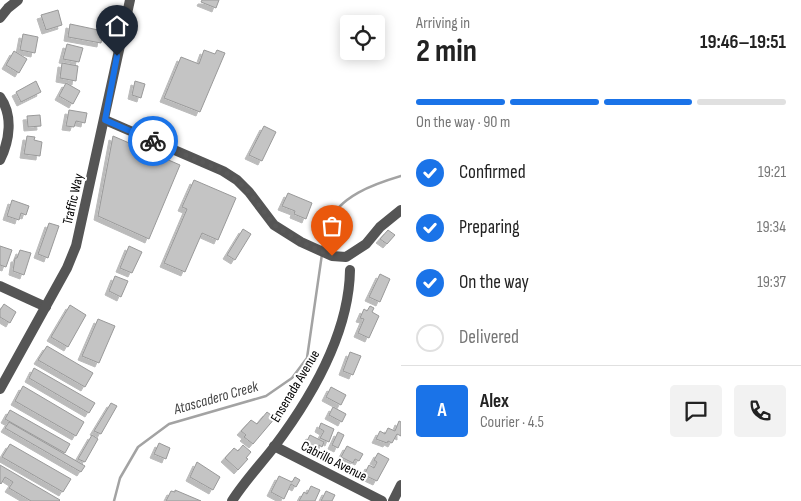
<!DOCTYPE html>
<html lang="en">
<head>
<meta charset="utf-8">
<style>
	:root { --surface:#fff; --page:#f2f2f2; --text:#222; --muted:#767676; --line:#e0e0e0; --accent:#1a73e8 }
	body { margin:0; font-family:"Sofia Sans Condensed",sans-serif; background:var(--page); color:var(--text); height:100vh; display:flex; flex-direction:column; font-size:19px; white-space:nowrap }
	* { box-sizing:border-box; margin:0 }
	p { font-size:16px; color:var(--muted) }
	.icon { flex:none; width:28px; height:28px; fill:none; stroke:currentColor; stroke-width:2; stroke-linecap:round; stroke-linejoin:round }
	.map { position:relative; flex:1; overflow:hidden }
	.panel { display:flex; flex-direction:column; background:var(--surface); width:400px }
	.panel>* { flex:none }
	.tools { position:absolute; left:340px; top:15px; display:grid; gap:10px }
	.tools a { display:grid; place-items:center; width:45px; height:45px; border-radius:5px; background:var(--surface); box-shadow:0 2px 12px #0003; font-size:25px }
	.pin { position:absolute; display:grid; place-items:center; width:42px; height:42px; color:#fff; margin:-51px -21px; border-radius:50% 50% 50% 0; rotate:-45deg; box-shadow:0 0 5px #0007 }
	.pin .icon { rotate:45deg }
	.courier { position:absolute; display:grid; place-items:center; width:50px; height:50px; margin:-25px; border:4px solid #1a73e8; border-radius:50%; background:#fff; color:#222; box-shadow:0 1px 6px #0007 }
	.summary em { font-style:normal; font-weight:700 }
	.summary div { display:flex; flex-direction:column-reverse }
	.summary { display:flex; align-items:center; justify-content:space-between; height:85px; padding:0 15px }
	h1 { font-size:32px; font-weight:700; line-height:38px }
	.bar { display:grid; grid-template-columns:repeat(4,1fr); gap:8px 5px; align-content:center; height:60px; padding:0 15px }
	.bar i { height:6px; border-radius:4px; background:var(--line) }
	.bar .active { background:var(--accent) }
	.bar p { grid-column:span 4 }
	.line { display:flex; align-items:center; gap:12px; padding:0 15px; border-top:1px solid var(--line) }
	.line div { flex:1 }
	.round { display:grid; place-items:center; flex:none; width:52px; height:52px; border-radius:5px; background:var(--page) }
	ol { padding:0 15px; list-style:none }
	li { display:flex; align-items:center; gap:15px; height:55px }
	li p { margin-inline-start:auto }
	li .icon { padding:5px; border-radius:50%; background:var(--accent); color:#fff; stroke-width:4 }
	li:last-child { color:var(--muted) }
	li i { width:28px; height:28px; border:2px solid var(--line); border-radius:50% }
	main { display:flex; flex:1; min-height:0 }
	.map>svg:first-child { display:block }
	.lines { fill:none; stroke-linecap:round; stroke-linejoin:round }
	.stream { stroke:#a3a3a3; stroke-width:2.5 }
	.building { fill:#c4c4c4; stroke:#999; filter:url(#shadow) }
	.minor { stroke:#555; stroke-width:10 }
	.done { stroke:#595959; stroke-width:5; stroke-dasharray:0 9 }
	.route { stroke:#1a73e8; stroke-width:6 }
	.labels { text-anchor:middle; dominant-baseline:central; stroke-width:4; stroke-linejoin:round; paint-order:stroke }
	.street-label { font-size:14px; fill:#000; stroke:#fff }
	.water-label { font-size:15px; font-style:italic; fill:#444; stroke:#fff }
</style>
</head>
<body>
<main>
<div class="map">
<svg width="401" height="501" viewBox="0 0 401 501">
	<defs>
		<filter id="shadow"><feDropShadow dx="-4" dy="4" stdDeviation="0" flood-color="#0004"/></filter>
	</defs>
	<rect width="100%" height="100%" fill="#fff"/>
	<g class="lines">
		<g class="stream">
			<path d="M322,248C324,241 324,232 327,225C339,196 374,184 401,176"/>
			<polyline points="114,501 120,478 138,447 169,424 266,396 292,378 307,358 322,254"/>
		</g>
	</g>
	<g class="building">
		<polygon points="202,0 219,0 216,8 201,2"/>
		<polygon points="58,10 62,25 46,30 41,15"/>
		<polygon points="70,24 103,31 101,43 68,37"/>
		<polygon points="23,34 38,37 35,53 20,50"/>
		<polygon points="67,44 83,48 79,62 63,59"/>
		<polygon points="204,50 215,54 217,50 225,53 200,112 164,98 181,57 199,64"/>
		<polygon points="14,51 27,59 19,73 6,65"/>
		<polygon points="62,63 78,66 76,81 60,78"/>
		<polygon points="36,81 41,92 21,102 16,92"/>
		<polygon points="135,81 145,84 141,98 132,95"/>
		<polygon points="66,83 80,91 73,104 59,96"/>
		<polygon points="69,110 87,113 85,123 76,121 74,127 66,126"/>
		<polygon points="40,115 41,126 28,127 27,116"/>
		<polygon points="264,126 276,132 262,161 249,155"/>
		<polygon points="27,136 35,137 34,140 42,142 40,156 24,154"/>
		<polygon points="113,136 180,165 149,239 98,216"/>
		<polygon points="194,180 236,198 218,240 202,233 185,272 164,263 187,209 182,207"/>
		<polygon points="288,193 312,203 306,219 294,214 295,211 282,206"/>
		<polygon points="12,200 29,206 26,215 21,213 19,220 7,216"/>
		<polygon points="49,223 59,226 48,258 38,254"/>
		<polygon points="243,229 251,234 235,260 227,255"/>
		<polygon points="388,230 395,235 387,244 380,239"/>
		<polygon points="0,246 12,250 6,267 0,265"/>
		<polygon points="129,246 142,252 132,273 120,268"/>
		<polygon points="20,250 31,253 24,275 13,271 15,258 17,258"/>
		<polygon points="380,274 390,279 380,302 369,297"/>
		<polygon points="115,276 128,281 121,297 109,291"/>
		<polygon points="4,304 16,312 10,323 0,317 0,310"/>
		<polygon points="70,305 86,315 68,347 51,337"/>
		<polygon points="370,306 374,308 372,312 379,316 369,338 358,333 364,319 360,318 364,309 367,311"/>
		<polygon points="98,319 115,326 99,363 82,356"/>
		<polygon points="47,346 93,373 85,387 38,360"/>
		<polygon points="350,352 361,356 353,375 343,371"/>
		<polygon points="34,368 95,403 89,413 29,378"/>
		<polygon points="23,386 84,422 76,436 15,401"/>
		<polygon points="331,387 346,395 341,405 326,397"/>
		<polygon points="111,403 117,406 101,434 94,431"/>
		<polygon points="333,407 346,414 342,422 329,415"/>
		<polygon points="10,410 70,444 65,453 5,419"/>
		<polygon points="267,412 275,418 253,444 244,437 246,435 241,431 251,420 257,424"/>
		<polygon points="399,421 401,422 401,436 397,434 392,443 388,441 387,443 376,439 380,431 385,434 388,428 395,431"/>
		<polygon points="9,422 85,466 81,472 5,428"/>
		<polygon points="321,423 334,429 329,442 320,438 324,431 319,428"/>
		<polygon points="338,432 344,435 338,448 332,445"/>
		<polygon points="92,435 98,439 85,462 78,459"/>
		<polygon points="310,435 324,442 322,447 319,445 317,449 306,443"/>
		<polygon points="159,443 170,448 166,459 154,454"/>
		<polygon points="10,444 71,479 63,492 2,457"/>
		<polygon points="243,445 251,452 246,458 248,459 238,470 225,458 234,448 238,451"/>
		<polygon points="347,446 363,454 359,461 355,459 353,463 341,457"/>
		<polygon points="378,453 389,459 377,481 364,475 369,465 374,468 377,462 374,460"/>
		<polygon points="197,462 220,477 213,490 190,477"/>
		<polygon points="0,465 60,500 59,501 31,501 9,488 13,482 5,477 1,484 0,483"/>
		<polygon points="279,476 292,482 295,477 300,480 296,487 291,484 284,499 271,492"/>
		<polygon points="311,486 320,490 315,501 299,501 304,492 307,494"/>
		<polygon points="175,490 201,501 166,501 171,491 175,492"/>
		<polygon points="326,491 335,495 332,501 321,501"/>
	</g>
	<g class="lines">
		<g class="minor">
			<polyline points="0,18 8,8 18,0"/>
			<path d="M0,97C13,115 10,140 0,160"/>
			<polyline points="105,120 223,171 237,180 249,192 274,225 301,242 332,256 346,257 366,244 380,227 401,210"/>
			<polyline points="0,286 46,307"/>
			<polyline points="0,389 67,268 76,246 130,0"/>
			<polyline points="274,446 382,501"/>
			<path d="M232,501C244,482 260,465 274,447C311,398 349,333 350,270"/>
			<polyline points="393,501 401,485"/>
		</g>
	</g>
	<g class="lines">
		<polyline class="done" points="153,141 223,171 237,180 249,192 274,225 301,242 332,256"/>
		<polyline class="route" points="117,56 105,120 153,141"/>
	</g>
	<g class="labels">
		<g class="street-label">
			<text transform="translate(73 199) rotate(-77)">Traffic Way</text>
			<text transform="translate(295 386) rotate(-59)">Ensenada Avenue</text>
			<text transform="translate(334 461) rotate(27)">Cabrillo Avenue</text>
		</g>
		<g class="water-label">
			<text transform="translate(216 398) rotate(-16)">Atascadero Creek</text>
		</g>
	</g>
</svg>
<div class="tools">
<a><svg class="icon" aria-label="locate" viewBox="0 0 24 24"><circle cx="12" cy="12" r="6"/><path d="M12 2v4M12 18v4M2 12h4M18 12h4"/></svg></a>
</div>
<div class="pin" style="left:332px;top:256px;background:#ea580c"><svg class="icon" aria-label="bag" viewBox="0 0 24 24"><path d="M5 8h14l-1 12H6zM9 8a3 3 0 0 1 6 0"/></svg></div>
<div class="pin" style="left:117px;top:56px;background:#1f2937"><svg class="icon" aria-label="home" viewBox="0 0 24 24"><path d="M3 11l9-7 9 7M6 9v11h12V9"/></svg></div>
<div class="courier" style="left:153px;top:141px"><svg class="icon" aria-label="bike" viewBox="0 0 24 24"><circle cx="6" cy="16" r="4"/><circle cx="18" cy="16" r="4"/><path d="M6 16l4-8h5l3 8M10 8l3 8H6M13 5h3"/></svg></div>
</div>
<section class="panel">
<div class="summary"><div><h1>2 min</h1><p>Arriving in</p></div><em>19:46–19:51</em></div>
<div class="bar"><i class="active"></i><i class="active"></i><i class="active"></i><i></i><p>On the way · 90 m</p></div>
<ol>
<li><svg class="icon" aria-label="check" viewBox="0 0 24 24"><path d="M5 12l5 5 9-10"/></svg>Confirmed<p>19:21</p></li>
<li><svg class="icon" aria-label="check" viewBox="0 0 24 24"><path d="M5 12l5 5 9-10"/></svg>Preparing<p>19:34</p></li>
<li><svg class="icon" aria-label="check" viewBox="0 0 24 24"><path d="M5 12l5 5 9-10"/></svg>On the way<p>19:37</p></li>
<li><i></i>Delivered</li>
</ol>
<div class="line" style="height:90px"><b class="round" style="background:var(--accent);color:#fff">A</b><div><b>Alex</b><p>Courier · 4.5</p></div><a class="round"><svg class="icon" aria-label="chat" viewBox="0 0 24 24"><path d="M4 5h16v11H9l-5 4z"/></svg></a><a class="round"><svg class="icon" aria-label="phone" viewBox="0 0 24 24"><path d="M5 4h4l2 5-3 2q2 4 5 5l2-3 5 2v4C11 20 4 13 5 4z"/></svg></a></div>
</section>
</main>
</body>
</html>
